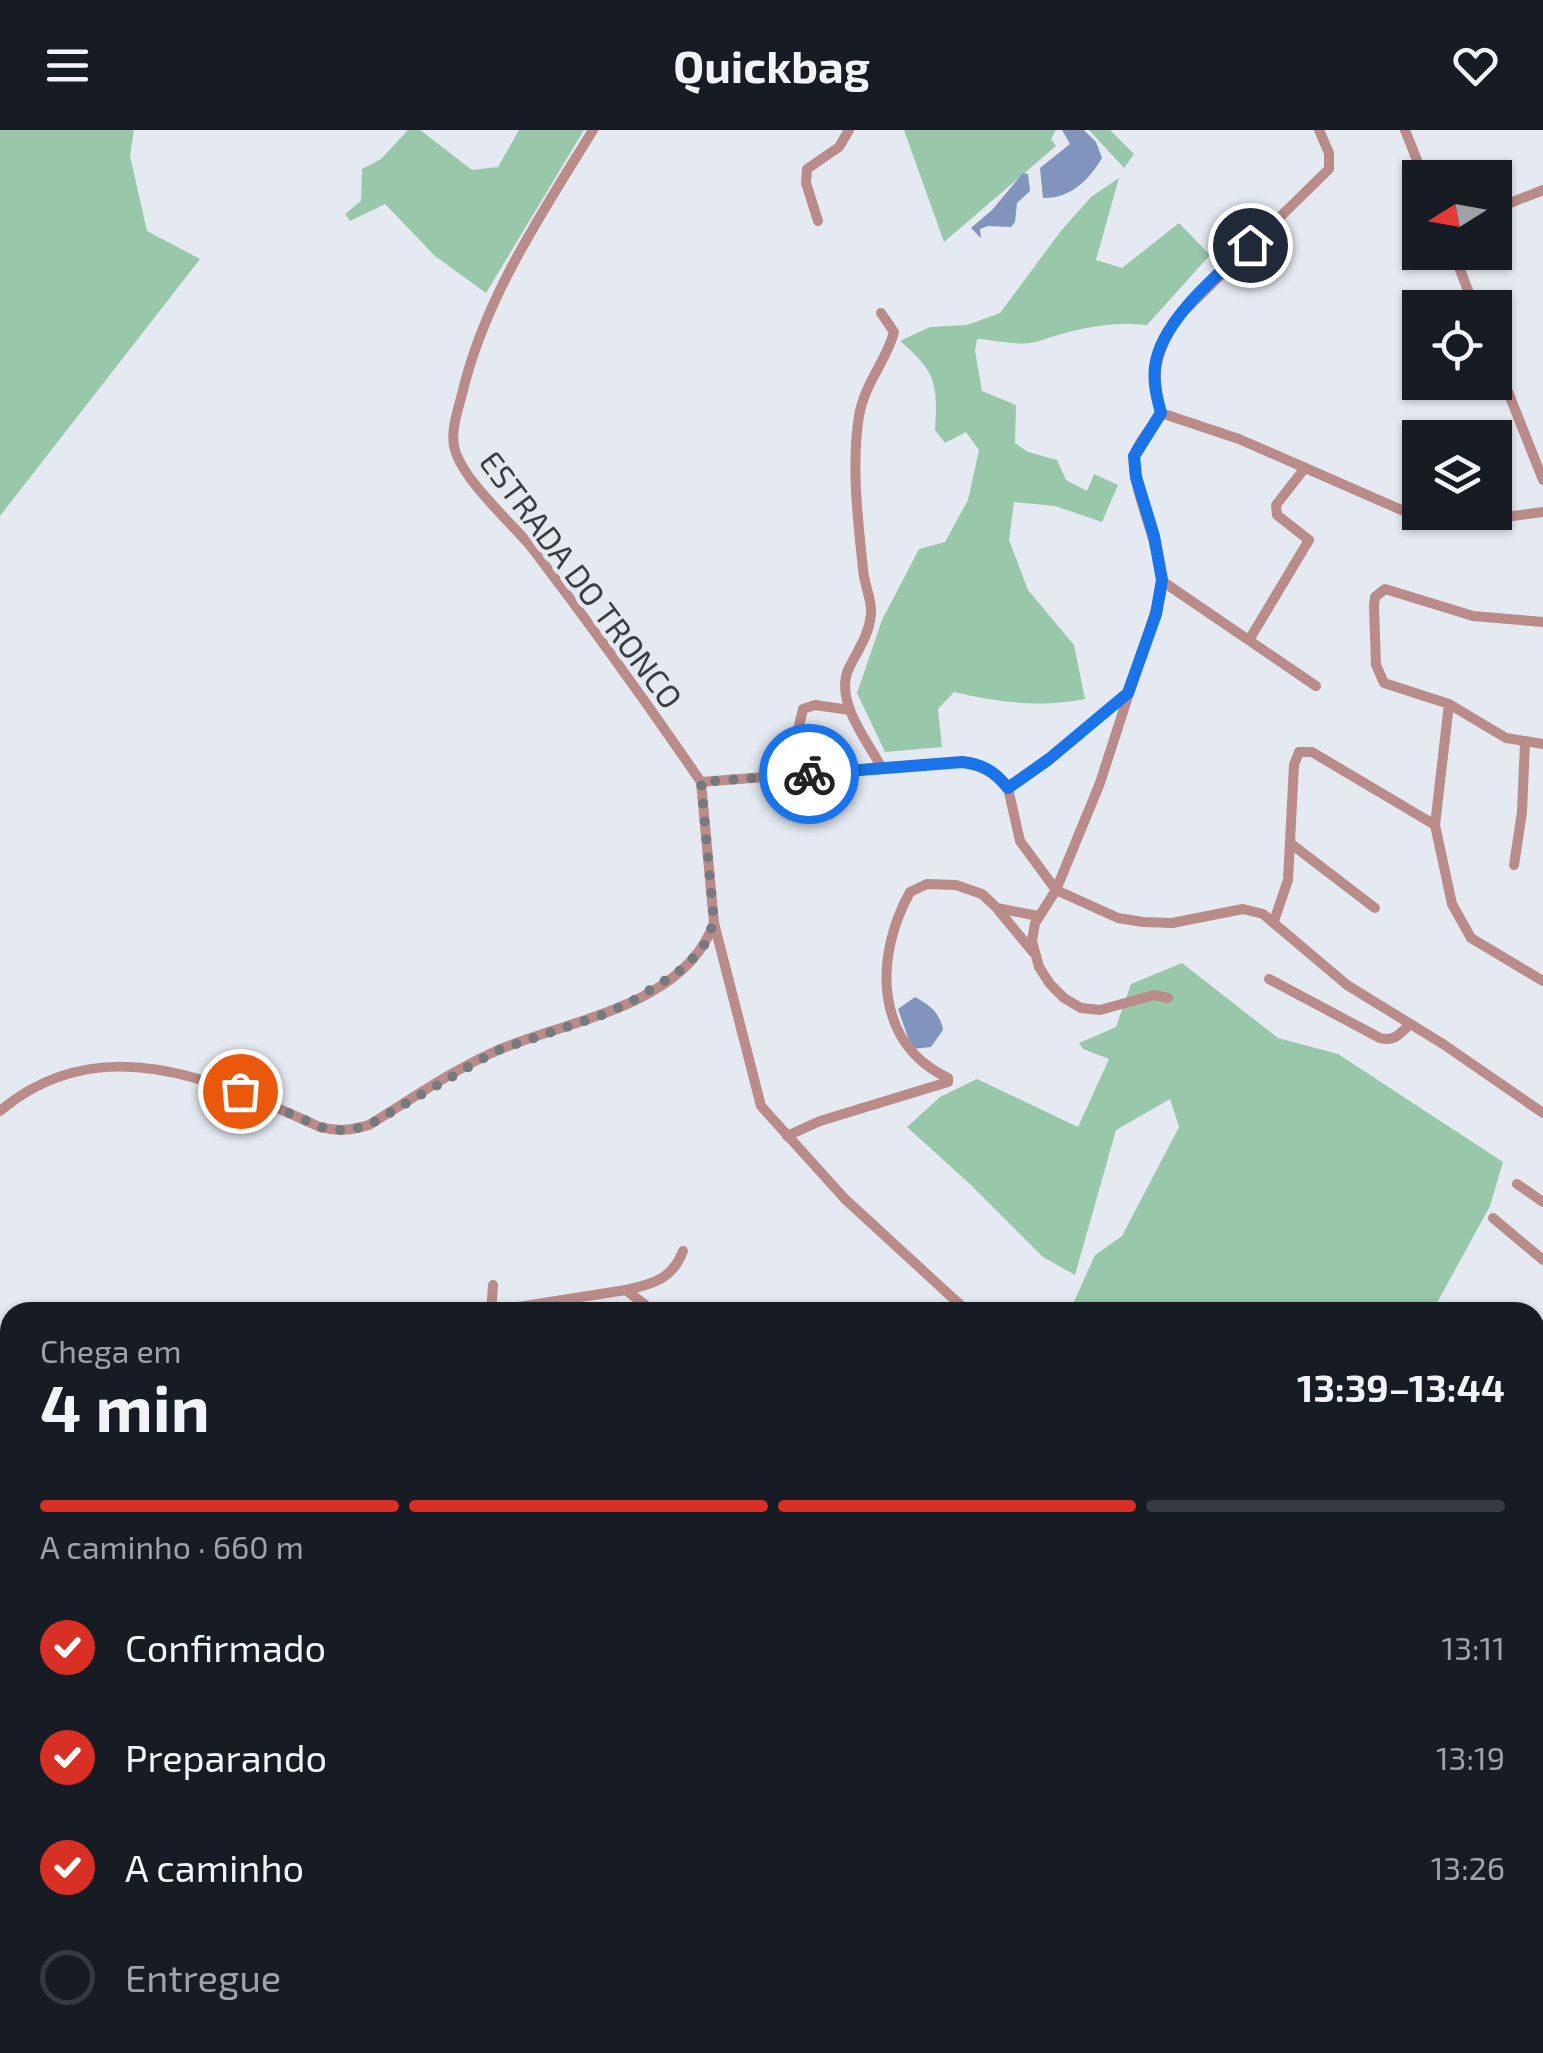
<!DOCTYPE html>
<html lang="pt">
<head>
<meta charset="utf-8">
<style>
	:root { --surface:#171b24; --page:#242831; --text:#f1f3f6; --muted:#9ea1a6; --line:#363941; --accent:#d93025 }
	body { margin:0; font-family:"Exo 2",sans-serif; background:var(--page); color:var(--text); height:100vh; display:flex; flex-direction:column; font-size:38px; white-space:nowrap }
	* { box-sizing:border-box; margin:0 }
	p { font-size:32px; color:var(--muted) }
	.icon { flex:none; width:55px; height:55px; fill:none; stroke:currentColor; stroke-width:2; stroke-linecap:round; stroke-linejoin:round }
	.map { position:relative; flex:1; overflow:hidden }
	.drawer { position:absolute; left:0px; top:1172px; width:1545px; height:752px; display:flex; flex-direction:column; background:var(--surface); border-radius:30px 30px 0 0; box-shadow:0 2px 8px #0004 }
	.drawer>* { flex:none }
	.needle { width:65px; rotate:259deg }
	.fabs { position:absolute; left:1402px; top:30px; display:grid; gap:20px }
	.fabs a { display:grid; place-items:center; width:110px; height:110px; border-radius:0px; background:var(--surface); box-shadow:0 2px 8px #0004; font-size:50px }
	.pin { position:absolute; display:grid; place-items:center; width:85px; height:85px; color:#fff; margin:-42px; border:5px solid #fff; border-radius:50%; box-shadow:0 2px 10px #0007 }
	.courier { position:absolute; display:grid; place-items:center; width:100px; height:100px; margin:-50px; border:8px solid #1a73e8; border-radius:50%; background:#fff; color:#222; box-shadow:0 2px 12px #0007 }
	.head em { font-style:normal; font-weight:700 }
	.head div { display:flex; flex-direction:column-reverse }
	.head { display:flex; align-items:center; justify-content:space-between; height:170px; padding:0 40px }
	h1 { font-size:65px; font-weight:700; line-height:75px }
	.bar { display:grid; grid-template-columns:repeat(4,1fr); gap:15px 10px; align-content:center; height:120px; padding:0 40px }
	.bar i { height:12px; border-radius:8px; background:var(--line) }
	.bar .selected { background:var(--accent) }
	.bar p { grid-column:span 4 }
	ol { padding:0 40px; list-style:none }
	li { display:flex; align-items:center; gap:30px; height:110px }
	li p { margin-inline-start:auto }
	li .icon { padding:10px; border-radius:50%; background:var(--accent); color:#fff; stroke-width:4 }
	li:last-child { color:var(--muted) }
	li i { width:55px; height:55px; border:5px solid var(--line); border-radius:50% }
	header { display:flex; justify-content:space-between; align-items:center; height:130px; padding:0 40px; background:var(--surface); font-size:45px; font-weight:700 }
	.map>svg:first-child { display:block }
	.green { fill:#98c7a9 }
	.water { fill:#8094bd }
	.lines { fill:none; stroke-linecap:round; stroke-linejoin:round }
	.minor { stroke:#b98b89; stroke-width:10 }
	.tertiary { stroke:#b98b89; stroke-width:11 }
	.done { stroke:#767a7e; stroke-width:10; stroke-dasharray:0 18 }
	.route { stroke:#1a73e8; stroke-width:12 }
	.labels { text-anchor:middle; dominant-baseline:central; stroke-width:9; stroke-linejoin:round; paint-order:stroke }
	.street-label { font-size:32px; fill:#3b3d40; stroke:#e5eaf2 }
</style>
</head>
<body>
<header><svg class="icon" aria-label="menu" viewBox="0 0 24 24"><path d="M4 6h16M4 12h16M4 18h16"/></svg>Quickbag<svg class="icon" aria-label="heart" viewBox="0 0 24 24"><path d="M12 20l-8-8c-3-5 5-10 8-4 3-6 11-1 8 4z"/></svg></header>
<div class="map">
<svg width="1543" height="1923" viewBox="0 0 1543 1923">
	<rect width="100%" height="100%" fill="#e5eaf2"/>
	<g class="green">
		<polygon points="0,0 134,0 130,26 147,101 200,129 0,386"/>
		<polygon points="408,0 420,0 472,40 498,37 519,0 584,0 486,163 435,126 385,74 350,91 345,84 361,71 362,39 381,29"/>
		<polygon points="904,0 1056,0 1051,9 1056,16 944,112"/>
		<polygon points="1089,0 1110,0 1134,24 1124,38"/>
		<path d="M1119,48L1096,130L1122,138L1179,93L1210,125L1147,195C1110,191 1074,199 1039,211C1023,217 995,210 977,209L975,221L982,261L1016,275L1015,313L1028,322L1057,330L1066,350L1087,361L1094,344L1118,355L1102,392L1055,376L1014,372L1009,410L1028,460L1074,515L1085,569C1042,578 996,572 954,562L938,579L942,617L885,622L857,563L882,490L919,419L945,412L968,370L979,320L966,302L945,313L935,300C938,253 936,242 900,211L930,197L967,195L1000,183L1060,102L1091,67Z"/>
		<polygon points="1182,833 1278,908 1338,924 1503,1032 1490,1076 1432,1182 1163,1182 1151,1176 1131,1182 1077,1182 1073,1174 1095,1125 1122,1106 1179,997 1170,969 1116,1000 1075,1145 1043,1127 971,1055 907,997 940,967 977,949 1078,997 1109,929 1083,919 1079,913 1116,897 1131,854"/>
		<polygon points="1535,1527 1543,1533 1543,1630 1535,1631"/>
		<polygon points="433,1915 609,1915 605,1923 431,1923"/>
		<polygon points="726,1915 861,1915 853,1923 724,1923"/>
	</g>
	<g class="water">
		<path d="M1062,0H1084L1096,12L1102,28C1089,50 1070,69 1043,68L1040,38L1070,14Z"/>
		<polygon points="1023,43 1028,44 1030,61 1017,73 1015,92 1011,97 988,96 980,99 981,108 971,98 992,80"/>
		<path d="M915,867C930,875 940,883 943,900L931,917L912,919L898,879Z"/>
	</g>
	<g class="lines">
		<g class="minor">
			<path d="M593,0C541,85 485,167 462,264C458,280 451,299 454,316C460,348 511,392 532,418C590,494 647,573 701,652"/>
			<polyline points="1405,0 1424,48"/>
			<polyline points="1495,79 1543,60"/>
			<polyline points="818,91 806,53 807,39 839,17 849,0"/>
			<polyline points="1453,122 1475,178"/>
			<path d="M881,183L894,202C887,230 865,252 859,286C851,335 858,391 863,439C864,455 872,468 871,484C869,506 857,521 848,540C835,572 868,612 882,638"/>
			<polyline points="1495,229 1543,350"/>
			<path d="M1161,283C1153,296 1140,309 1135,323C1126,352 1166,420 1161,464L1100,653L1056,760L1035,793L1032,811L1039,837L1050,854L1064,868L1081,878L1100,880L1154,865L1168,868"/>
			<polyline points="1161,283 1239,309 1422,389 1460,393 1543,382"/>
			<path d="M1161,283C1151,242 1155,226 1176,189L1329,39V23L1319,0"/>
			<polyline points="1162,451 1316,556"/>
			<polyline points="1543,492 1473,486 1385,459 1375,467 1374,476 1376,535 1384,553 1449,574 1506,608 1543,614"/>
			<polyline points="1249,510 1309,410 1277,385 1276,375 1305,338"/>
			<polyline points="1449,574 1435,695 1452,774 1471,808 1543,851"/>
			<polyline points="778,647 783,628 797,604 803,579 815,575 850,580"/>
			<polyline points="701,652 944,633 973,633 997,645 1008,658 1020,711 1056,760 1118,788 1143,792 1172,793 1243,779 1263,784 1347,855 1443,914 1543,983"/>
			<polyline points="701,652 714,793 761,976 845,1069 968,1182"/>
			<polyline points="1008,658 1049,629 1128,563"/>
			<polyline points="1290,713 1375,778"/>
			<polyline points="1514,735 1522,682 1525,613"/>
			<polyline points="999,781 1033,822"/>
			<polyline points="1274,791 1288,750 1294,635 1299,622 1312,622 1435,695"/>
			<path d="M1269,849L1380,908C1394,912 1400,904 1410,894"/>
			<path d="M0,981C100,896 217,951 320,997C338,1002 352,1000 369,995C410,970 451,941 496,921C567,890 684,877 714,793"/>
			<path d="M787,1006L820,991L948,952V948C874,913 874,827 910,762L927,754L956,755L982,764L997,778L1038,786"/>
			<polyline points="1517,1054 1543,1072"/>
			<polyline points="1493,1088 1543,1130"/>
			<polyline points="486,1182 626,1160"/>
			<polyline points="491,1182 493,1155"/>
			<path d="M654,1182L626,1160C654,1154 673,1148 683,1121"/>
			<polyline points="1535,1228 1543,1211"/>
			<polyline points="1535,1249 1543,1258"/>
			<polyline points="1535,1330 1543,1319"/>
			<polyline points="1535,1398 1543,1392"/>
			<polyline points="1535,1503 1539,1504 1543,1499"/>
			<polyline points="1535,1733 1543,1736"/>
			<polyline points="1535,1758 1543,1756"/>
			<polyline points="1034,1915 1042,1923"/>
			<polyline points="361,1923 363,1915"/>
			<polyline points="717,1923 720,1915"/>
			<polyline points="934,1923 937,1915"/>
			<polyline points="1294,1923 1297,1915"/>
		</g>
		<g class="tertiary">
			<polyline points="0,1861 10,1860"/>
			<polyline points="0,1877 10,1876"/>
			<polyline points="194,1915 203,1923"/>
			<polyline points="221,1915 230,1923"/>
		</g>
	</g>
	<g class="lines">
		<path class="done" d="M240,961L320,997C338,1002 352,1000 369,995L496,921L602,885L631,872L677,843L702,820L714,792L701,652L809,644"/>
		<path class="route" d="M809,644L962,632C983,634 995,642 1008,658L1049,629L1128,563L1156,484L1162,450L1154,406L1136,347L1134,326L1161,283C1157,268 1153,253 1155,237C1160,192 1218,144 1250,115"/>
	</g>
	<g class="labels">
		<g class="street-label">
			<text transform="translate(582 449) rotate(53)">ESTRADA DO TRONCO</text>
		</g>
	</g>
</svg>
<div class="fabs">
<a><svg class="needle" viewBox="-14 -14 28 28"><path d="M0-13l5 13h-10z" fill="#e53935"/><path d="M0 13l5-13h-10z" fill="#9ea1a6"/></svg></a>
<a><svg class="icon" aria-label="locate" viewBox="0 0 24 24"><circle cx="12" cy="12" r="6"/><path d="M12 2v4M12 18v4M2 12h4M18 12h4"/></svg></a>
<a><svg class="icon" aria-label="layers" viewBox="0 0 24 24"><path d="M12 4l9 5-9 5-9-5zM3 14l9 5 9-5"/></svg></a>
</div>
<div class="pin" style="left:240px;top:961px;background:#ea580c"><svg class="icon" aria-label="bag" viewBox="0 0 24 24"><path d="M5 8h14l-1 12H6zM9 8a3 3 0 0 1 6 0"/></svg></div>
<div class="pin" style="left:1250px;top:115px;background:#1f2937"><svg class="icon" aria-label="home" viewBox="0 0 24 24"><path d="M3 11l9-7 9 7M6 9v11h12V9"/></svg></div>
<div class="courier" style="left:809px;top:644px"><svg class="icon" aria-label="bike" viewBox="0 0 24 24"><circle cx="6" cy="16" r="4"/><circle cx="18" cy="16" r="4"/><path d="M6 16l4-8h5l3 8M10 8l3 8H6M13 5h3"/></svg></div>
<section class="drawer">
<div class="head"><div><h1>4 min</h1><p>Chega em</p></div><em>13:39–13:44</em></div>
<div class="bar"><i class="selected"></i><i class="selected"></i><i class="selected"></i><i></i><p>A caminho · 660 m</p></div>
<ol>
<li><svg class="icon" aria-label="check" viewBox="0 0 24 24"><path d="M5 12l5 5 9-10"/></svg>Confirmado<p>13:11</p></li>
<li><svg class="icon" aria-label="check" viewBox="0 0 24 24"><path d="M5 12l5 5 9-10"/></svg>Preparando<p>13:19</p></li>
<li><svg class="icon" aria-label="check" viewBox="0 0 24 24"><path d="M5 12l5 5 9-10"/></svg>A caminho<p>13:26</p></li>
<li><i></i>Entregue</li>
</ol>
</section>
</div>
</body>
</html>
